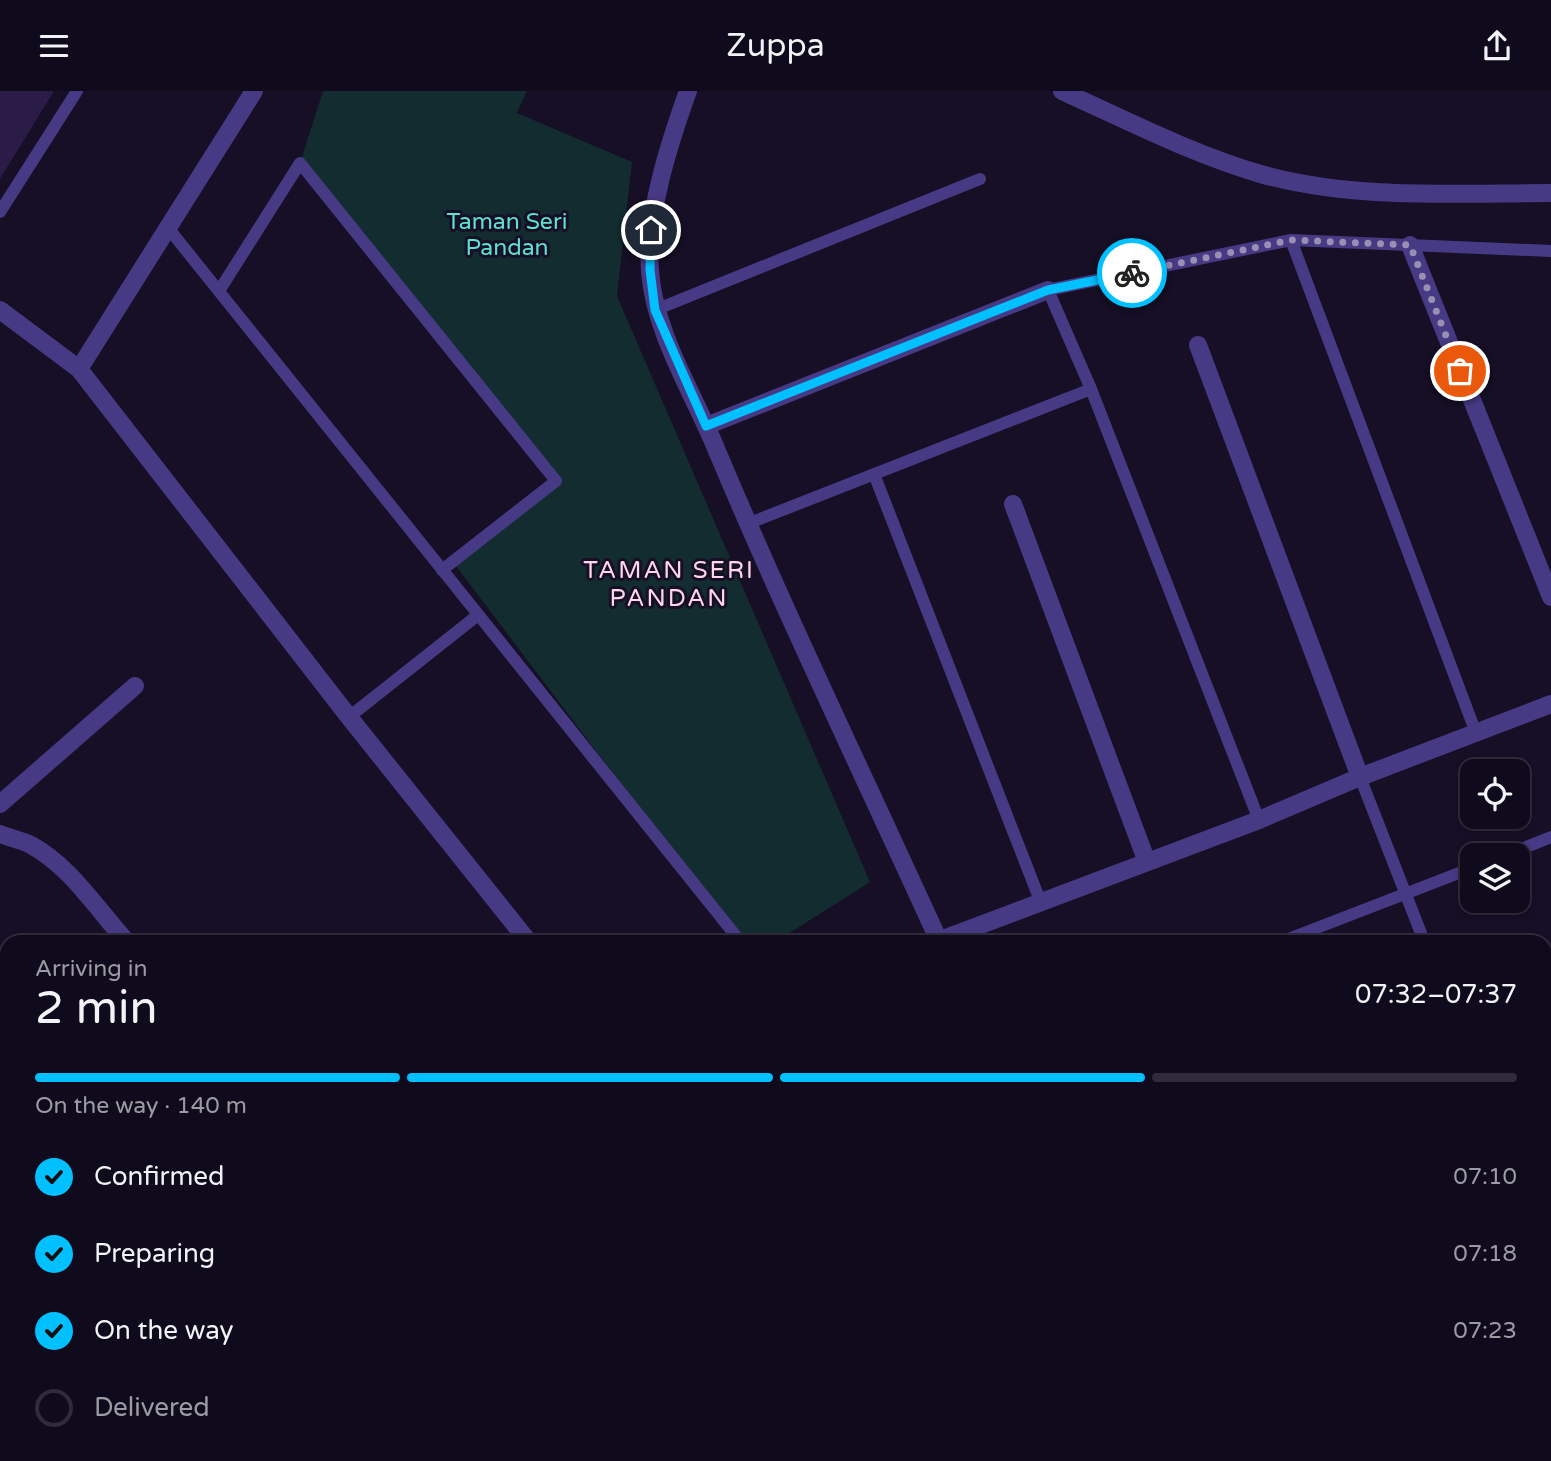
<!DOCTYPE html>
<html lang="en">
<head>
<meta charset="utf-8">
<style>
	:root { --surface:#100b1c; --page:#1e1929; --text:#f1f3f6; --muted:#9c9ba3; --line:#302b3b; --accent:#00c0ff }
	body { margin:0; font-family:"Varela Round",sans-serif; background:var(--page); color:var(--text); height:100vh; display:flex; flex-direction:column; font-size:26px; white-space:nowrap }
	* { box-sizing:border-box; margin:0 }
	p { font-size:23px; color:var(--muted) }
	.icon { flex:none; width:38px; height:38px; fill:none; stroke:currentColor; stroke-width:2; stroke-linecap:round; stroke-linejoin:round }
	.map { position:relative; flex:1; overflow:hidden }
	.details { position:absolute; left:0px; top:844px; width:1552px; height:527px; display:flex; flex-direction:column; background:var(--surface); border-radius:21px 21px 0 0; box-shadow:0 4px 10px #0003,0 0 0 2px var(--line) }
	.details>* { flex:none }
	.controls { position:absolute; left:1460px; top:668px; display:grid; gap:14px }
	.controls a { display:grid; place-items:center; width:70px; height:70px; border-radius:14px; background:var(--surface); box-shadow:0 4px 10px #0003,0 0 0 2px var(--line); font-size:35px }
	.pin { position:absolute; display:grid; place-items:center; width:60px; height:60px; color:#fff; margin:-30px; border:4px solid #fff; border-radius:50%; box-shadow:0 2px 7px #0007 }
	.courier { position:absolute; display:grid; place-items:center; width:70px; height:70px; margin:-35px; border:5px solid #00c0ff; border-radius:50%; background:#fff; color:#222; box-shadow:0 2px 9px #0007 }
	.summary em { font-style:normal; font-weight:600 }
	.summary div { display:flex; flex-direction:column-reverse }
	.summary { display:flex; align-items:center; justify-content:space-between; height:119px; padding:0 35px }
	h1 { font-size:46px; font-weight:600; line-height:52px }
	.bar { display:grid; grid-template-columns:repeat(4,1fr); gap:10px 7px; align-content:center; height:84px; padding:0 35px }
	.bar i { height:9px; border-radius:5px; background:var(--line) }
	.bar .selected { background:var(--accent) }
	.bar p { grid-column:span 4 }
	ol { padding:0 35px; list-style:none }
	li { display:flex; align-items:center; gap:21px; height:77px }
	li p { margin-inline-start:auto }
	li .icon { padding:7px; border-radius:50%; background:var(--accent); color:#111; stroke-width:4 }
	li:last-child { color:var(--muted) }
	li i { width:38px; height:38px; border:4px solid var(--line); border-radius:50% }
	header { display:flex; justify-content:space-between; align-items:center; height:91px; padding:0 35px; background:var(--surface); font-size:32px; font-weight:600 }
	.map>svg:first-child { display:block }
	.green { fill:#122c30 }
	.building { fill:#2a1b47 }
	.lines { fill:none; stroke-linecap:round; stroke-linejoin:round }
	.lane { stroke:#473a85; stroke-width:12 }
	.street { stroke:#473a85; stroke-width:18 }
	.done { stroke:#998fb3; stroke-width:7; stroke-dasharray:0 12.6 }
	.route { stroke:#00c0ff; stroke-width:9 }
	.labels { text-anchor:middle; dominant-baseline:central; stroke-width:6; stroke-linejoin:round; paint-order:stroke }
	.park-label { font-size:23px; fill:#5ee0d3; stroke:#160f26 }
	.neighbourhood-label { font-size:24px; letter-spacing:2px; fill:#ffd6ea; stroke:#160f26 }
</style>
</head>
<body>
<header><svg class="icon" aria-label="menu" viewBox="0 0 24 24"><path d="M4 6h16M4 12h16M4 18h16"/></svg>Zuppa<svg class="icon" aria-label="share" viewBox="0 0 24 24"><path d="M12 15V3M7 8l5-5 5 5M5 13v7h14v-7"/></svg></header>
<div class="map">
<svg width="1551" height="1370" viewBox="0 0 1551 1370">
	<rect width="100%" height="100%" fill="#160f26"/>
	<polygon class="green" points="323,0 527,0 517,22 632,71 617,205 870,791 777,850 740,850 453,471 555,391 300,72"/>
	<polygon class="building" points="0,0 54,0 0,88"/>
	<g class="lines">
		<g class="lane">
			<polyline points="0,121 77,0"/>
			<polyline points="169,138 740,850"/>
			<polyline points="1291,149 1476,642"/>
			<polyline points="219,200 300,72 556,390 442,479"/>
			<polyline points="655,219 980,88"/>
			<polyline points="1091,298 1259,729"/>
			<polyline points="874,383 1041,812"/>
			<polyline points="747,433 1091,298 1048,199 1291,149 1551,160"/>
			<polyline points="349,626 478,524"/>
			<polyline points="1360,686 1424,850"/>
			<polyline points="1504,765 1551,746"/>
			<polyline points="1283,850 1472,777"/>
			<polyline points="615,1370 622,1363"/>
		</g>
		<g class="street">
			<path d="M688,0C669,53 646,124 650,180C654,238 689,295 712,348C783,518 863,683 939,850"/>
			<path d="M1062,0C1128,30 1194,64 1264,84C1356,109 1456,102 1551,102"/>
			<polyline points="1410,154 1551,506"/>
			<polyline points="0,219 79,278 349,626 528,850"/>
			<polyline points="1198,254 1360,686"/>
			<polyline points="79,278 254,0"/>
			<polyline points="706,335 1048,199"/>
			<polyline points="1013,413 1147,771"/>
			<polyline points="0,713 135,595"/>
			<path d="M0,743C10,747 21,749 31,754C70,775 97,818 126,850"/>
			<polyline points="938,850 1259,729 1360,686 1551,613"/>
			<polyline points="1545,868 1551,866"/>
			<polyline points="0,1325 7,1329"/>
			<polyline points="558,1363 563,1369 568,1370"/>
		</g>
	</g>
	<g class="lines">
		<polyline class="done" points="1132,182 1291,149 1410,154 1460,280"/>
		<polyline class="route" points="651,139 650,179 655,219 706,335 1048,199 1132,182"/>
	</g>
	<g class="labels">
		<g class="park-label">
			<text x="507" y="131">Taman Seri<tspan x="507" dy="26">Pandan</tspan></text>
		</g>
		<g class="neighbourhood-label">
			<text x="669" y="479">TAMAN SERI<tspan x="669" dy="28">PANDAN</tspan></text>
		</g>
	</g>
</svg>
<div class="controls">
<a><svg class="icon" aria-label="locate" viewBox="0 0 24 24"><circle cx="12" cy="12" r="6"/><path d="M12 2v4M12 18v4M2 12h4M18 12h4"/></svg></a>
<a><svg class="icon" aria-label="layers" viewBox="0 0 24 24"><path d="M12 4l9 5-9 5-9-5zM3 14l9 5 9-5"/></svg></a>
</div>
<div class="pin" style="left:1460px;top:280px;background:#ea580c"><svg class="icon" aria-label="bag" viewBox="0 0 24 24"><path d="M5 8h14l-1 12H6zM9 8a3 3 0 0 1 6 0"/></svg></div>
<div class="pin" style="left:651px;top:139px;background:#1f2937"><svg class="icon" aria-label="home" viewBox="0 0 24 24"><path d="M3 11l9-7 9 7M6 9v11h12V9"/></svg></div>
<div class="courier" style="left:1132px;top:182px"><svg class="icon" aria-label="bike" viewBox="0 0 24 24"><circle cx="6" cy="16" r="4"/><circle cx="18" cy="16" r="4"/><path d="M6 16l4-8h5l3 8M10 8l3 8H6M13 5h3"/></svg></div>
<section class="details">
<div class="summary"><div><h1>2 min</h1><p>Arriving in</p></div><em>07:32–07:37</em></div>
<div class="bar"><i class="selected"></i><i class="selected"></i><i class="selected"></i><i></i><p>On the way · 140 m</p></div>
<ol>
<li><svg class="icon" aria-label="check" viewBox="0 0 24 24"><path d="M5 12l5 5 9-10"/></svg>Confirmed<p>07:10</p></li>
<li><svg class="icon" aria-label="check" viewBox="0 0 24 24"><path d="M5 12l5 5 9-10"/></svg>Preparing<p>07:18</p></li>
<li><svg class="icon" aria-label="check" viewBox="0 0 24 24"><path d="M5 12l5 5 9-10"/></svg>On the way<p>07:23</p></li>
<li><i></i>Delivered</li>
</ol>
</section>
</div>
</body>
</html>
